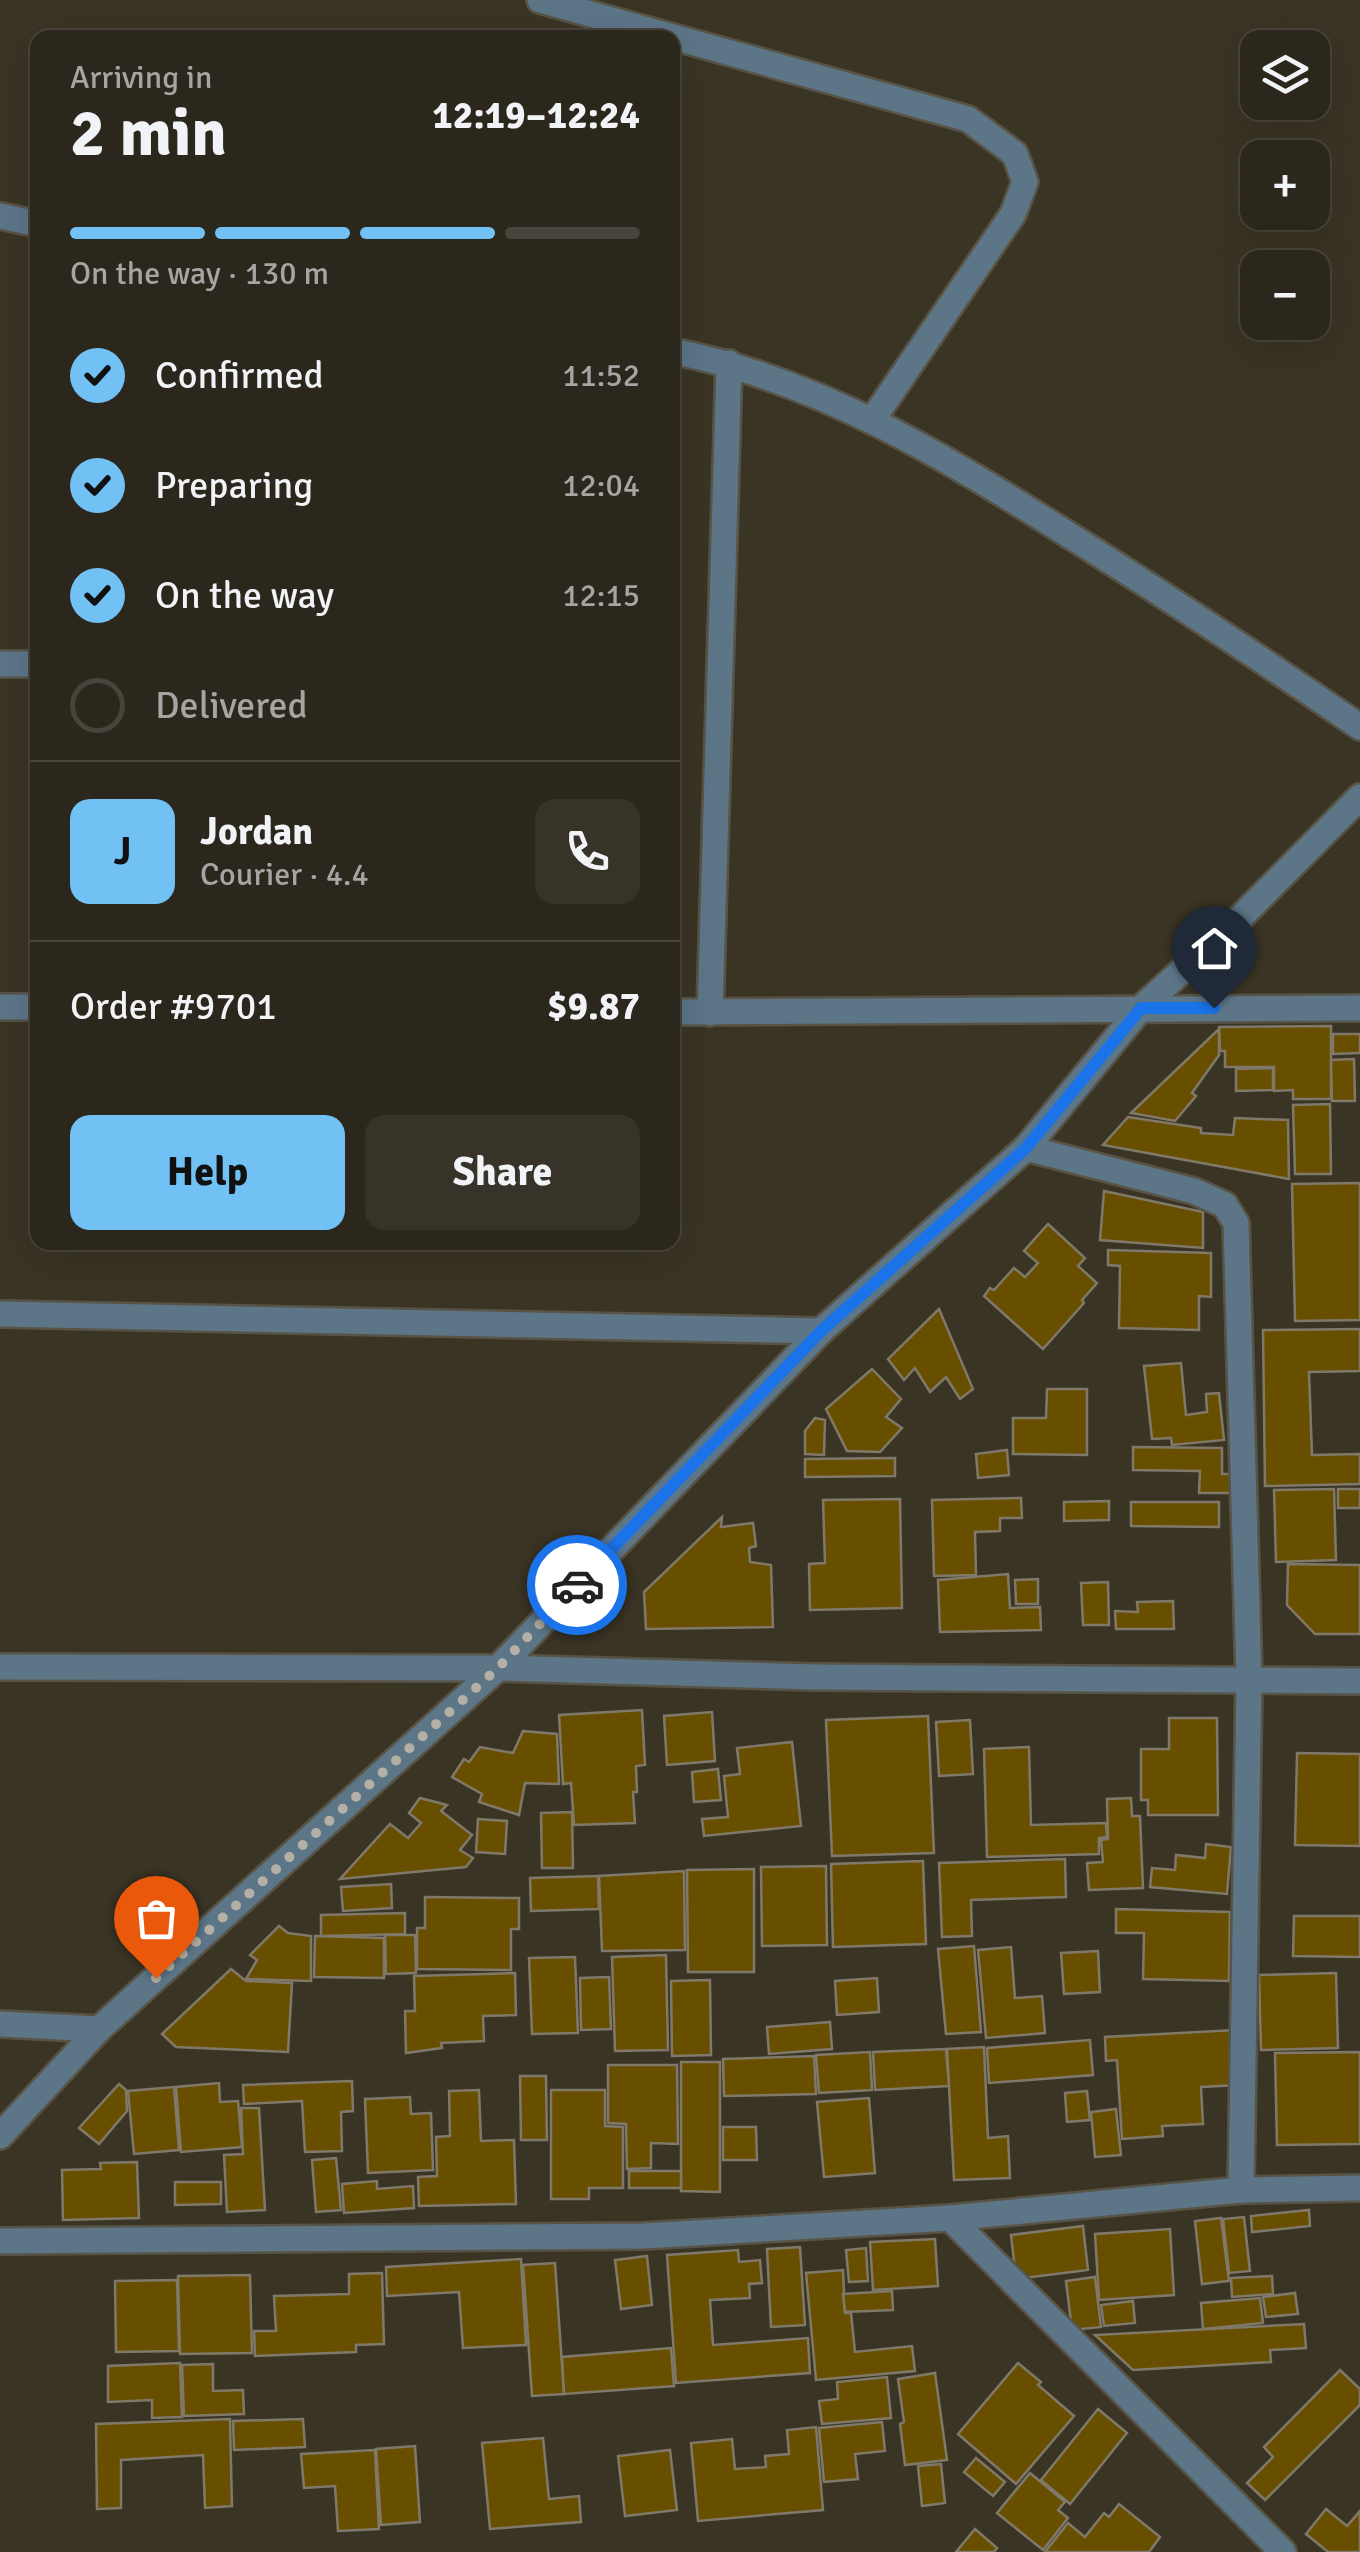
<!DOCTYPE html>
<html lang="en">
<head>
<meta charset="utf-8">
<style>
	:root { --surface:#2c271c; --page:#383329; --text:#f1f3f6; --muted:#a6a5a3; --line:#48443b; --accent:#71c1f5 }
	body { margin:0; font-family:Signika,sans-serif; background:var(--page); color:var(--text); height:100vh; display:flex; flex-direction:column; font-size:38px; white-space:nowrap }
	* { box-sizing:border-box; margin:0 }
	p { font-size:32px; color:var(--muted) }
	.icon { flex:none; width:55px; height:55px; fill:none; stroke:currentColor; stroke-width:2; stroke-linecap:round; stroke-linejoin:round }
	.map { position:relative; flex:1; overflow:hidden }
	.sheet { position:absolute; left:30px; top:30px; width:650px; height:1220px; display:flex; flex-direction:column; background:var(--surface); border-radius:20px; box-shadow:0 10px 40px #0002,0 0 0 2px var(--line) }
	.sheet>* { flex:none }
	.fabs { position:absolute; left:1240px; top:30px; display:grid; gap:20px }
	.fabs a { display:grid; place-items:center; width:90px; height:90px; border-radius:20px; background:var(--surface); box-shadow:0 10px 40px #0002,0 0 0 2px var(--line); font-size:50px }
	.pin { position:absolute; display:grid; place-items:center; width:85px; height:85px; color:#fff; margin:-102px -42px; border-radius:50% 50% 50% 0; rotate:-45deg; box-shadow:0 0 10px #0007 }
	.pin .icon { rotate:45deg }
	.courier { position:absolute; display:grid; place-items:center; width:100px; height:100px; margin:-50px; border:8px solid #1a73e8; border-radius:50%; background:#fff; color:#222; box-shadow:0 2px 12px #0007 }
	.head em { font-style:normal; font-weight:700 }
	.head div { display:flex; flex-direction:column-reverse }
	.head { display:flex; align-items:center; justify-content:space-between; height:170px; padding:0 40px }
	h1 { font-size:65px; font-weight:700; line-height:75px }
	.bar { display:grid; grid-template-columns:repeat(4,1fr); gap:15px 10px; align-content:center; height:120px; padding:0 40px }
	.bar i { height:12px; border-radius:8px; background:var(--line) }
	.bar .current { background:var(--accent) }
	.bar p { grid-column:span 4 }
	.line { display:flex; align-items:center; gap:25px; padding:0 40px; border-top:2px solid var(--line) }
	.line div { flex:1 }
	.round { display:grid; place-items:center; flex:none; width:105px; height:105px; border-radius:20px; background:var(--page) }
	ol { padding:0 40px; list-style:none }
	li { display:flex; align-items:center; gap:30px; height:110px }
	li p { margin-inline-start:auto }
	li .icon { padding:10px; border-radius:50%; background:var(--accent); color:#111; stroke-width:4 }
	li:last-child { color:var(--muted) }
	li i { width:55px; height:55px; border:5px solid var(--line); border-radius:50% }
	.action { display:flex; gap:20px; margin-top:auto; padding:20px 40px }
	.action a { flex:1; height:115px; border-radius:20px; background:var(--accent); color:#111; font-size:40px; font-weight:700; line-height:115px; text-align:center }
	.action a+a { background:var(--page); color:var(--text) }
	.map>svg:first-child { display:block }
	.building { fill:#684f00; stroke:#807969; stroke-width:2.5 }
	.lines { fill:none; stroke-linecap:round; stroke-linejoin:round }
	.minor-casing { stroke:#585345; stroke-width:30 }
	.minor { stroke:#5c7688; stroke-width:25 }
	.done { stroke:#b5b0a5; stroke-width:10; stroke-dasharray:0 18 }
	.route { stroke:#1a73e8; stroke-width:12 }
</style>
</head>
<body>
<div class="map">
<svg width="1360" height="2552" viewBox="0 0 1360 2552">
	<rect width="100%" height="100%" fill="#3a3425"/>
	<g class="building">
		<polygon points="1331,1026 1331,1099 1293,1099 1293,1090 1274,1091 1274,1067 1225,1067 1225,1051 1220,1051 1219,1027"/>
		<polygon points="1219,1029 1219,1055 1192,1093 1196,1096 1175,1121 1131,1113"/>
		<polygon points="1333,1034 1360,1034 1360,1053 1333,1054"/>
		<polygon points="1354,1059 1355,1101 1332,1101 1331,1060"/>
		<polygon points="1273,1068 1273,1090 1236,1091 1236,1069"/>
		<polygon points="1330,1104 1331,1174 1295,1174 1293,1105"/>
		<polygon points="1128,1117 1201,1128 1201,1133 1233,1135 1235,1118 1288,1120 1289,1179 1103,1145"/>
		<polygon points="1360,1183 1360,1320 1295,1321 1292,1184"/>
		<polygon points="1104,1191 1203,1212 1203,1248 1100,1240"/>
		<polygon points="1048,1224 1085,1258 1078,1266 1097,1283 1082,1300 1084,1303 1043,1349 984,1296 990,1288 994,1290 1014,1268 1025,1277 1038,1263 1024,1251"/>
		<polygon points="1108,1250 1211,1253 1211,1297 1199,1296 1199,1330 1119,1328 1120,1266 1108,1265"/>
		<polygon points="939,1309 973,1389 960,1399 946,1377 930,1392 915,1368 904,1380 888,1359"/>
		<polygon points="1360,1329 1360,1371 1309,1372 1312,1455 1360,1454 1360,1484 1265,1486 1263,1330"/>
		<polygon points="1181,1363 1186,1415 1207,1412 1206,1394 1219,1393 1224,1440 1172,1445 1171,1438 1152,1439 1144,1366"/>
		<polygon points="872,1369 901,1399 886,1417 902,1428 880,1452 847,1451 826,1409"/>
		<polygon points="1047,1389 1087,1389 1087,1455 1013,1454 1013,1418 1046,1418"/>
		<polygon points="815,1418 825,1420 824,1455 805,1454 805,1431"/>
		<polygon points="1133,1447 1222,1448 1222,1474 1239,1474 1239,1493 1199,1493 1200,1471 1133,1470"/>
		<polygon points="1007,1450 1009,1475 978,1478 976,1454"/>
		<polygon points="895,1458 895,1476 805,1477 805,1459"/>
		<polygon points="1334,1489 1336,1560 1276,1562 1274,1490"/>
		<rect x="1338" y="1489" width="22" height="19"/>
		<polygon points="1021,1498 1022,1518 1000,1518 1000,1531 975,1532 976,1575 934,1576 932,1500"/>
		<polygon points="900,1499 902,1608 810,1610 809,1564 825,1563 823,1500"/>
		<polygon points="1109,1501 1109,1520 1064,1521 1064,1502"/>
		<polygon points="1131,1502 1219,1502 1219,1527 1131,1526"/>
		<polygon points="722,1517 721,1527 753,1523 756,1546 749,1548 750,1562 771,1565 773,1627 646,1629 644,1592"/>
		<polygon points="1288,1564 1360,1565 1360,1634 1315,1634 1287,1605"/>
		<polygon points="1008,1574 1010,1608 1040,1607 1041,1630 940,1632 938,1580"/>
		<polygon points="1038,1579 1038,1604 1016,1604 1015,1580"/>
		<polygon points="1108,1582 1109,1625 1083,1625 1081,1583"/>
		<polygon points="1173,1601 1174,1629 1116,1629 1115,1611 1138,1612 1137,1602"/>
		<polygon points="642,1710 645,1765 636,1766 637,1792 633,1792 635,1823 574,1825 571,1783 563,1784 559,1715"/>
		<polygon points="712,1712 715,1761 667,1765 664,1716"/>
		<polygon points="928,1716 934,1853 832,1856 826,1720"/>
		<polygon points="1169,1718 1217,1718 1218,1815 1148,1815 1148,1800 1141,1800 1141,1749 1169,1749"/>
		<polygon points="970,1720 973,1774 939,1776 936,1722"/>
		<polygon points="523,1731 557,1734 559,1784 525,1783 519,1815 479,1802 482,1794 452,1777 464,1759 469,1762 480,1747 513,1753"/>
		<polygon points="792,1742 801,1826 704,1836 702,1819 728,1817 724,1776 740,1774 737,1748"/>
		<polygon points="1029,1747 1031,1825 1106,1823 1107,1837 1099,1838 1099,1854 987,1857 984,1749"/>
		<polygon points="1297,1753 1360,1754 1360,1846 1295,1845"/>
		<polygon points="718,1769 721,1800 694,1802 692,1772"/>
		<polygon points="420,1798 447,1805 441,1811 472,1835 460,1850 473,1858 466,1867 340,1879 390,1824 408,1838 421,1823 409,1813"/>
		<polygon points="1131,1798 1132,1816 1140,1816 1143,1888 1089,1890 1087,1863 1103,1862 1101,1840 1108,1839 1107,1799"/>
		<polygon points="572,1812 573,1868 542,1868 541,1813"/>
		<polygon points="478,1819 507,1821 505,1854 476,1852"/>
		<polygon points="1206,1844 1231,1847 1227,1894 1150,1887 1152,1868 1175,1870 1176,1855 1205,1858"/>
		<polygon points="1065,1859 1066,1897 971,1900 972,1936 942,1937 939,1863"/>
		<polygon points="923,1861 926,1944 833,1947 831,1864"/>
		<polygon points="826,1866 827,1945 762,1946 761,1867"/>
		<polygon points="754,1869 754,1972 688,1972 687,1870"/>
		<polygon points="684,1871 685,1950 602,1951 599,1876"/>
		<polygon points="598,1876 599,1909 531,1911 530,1878"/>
		<polygon points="391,1884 392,1908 343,1911 341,1887"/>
		<polygon points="425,1897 519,1898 519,1929 511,1929 511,1970 417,1969 417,1928 425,1928"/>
		<polygon points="1116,1909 1230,1912 1229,1981 1143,1979 1144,1933 1116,1933"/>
		<polygon points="405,1913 405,1934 321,1936 321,1915"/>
		<polygon points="1294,1916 1360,1916 1360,1957 1293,1956"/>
		<polygon points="279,1926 288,1933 311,1936 311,1981 246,1979 257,1960 250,1955"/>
		<polygon points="385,1935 415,1935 416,1973 386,1974"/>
		<polygon points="315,1936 384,1938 384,1978 314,1977"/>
		<polygon points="974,1946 981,2032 946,2034 938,1949"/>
		<polygon points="1011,1947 1015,1998 1042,1996 1045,2033 986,2038 978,1950"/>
		<polygon points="1098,1951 1100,1992 1064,1994 1061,1953"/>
		<polygon points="666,1955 668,2050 615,2051 612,1957"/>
		<polygon points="575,1957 578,2033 532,2034 529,1958"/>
		<polygon points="231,1969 246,1981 292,1983 288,2052 176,2047 162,2034"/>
		<polygon points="515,1973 516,2015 483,2016 484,2041 441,2043 442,2048 406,2053 405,2011 415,2011 414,1976"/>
		<polygon points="1336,1973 1338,2048 1261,2050 1259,1975"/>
		<polygon points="609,1977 611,2029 581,2030 580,1978"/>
		<polygon points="877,1978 879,2012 837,2015 835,1981"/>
		<polygon points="710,1980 711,2055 672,2056 671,1981"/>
		<polygon points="830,2022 832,2049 769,2054 767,2027"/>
		<polygon points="1235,2030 1239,2085 1201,2087 1203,2124 1162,2126 1163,2136 1122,2139 1117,2060 1106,2061 1105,2037"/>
		<polygon points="1090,2040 1093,2075 989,2083 987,2048"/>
		<polygon points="984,2047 988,2138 1008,2136 1010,2178 954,2180 947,2049"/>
		<polygon points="946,2049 949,2086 875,2090 873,2052"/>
		<polygon points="870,2052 872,2090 819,2093 816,2055"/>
		<polygon points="1360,2052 1360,2144 1277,2145 1275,2053"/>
		<polygon points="814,2056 816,2094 724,2096 723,2059"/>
		<polygon points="681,2062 720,2062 720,2192 681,2191"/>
		<polygon points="608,2065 677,2065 678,2144 651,2143 651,2168 627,2169 626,2124 608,2123"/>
		<polygon points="520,2076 546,2076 547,2140 521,2140"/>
		<polygon points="352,2081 353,2111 341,2112 342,2151 305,2152 302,2101 244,2104 243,2085"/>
		<polygon points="219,2083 220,2102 238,2101 242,2147 181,2152 176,2087"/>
		<polygon points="119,2084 126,2090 127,2111 99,2144 79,2128"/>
		<polygon points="174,2087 179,2150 134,2154 128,2091"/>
		<polygon points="479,2090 481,2141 514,2140 516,2204 419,2206 418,2177 437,2176 436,2137 450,2136 449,2091"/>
		<polygon points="551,2090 605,2090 605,2126 623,2127 623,2188 589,2188 589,2199 551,2199"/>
		<polygon points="1087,2091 1090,2120 1067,2122 1065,2093"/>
		<polygon points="410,2097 411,2114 431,2113 433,2170 368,2173 365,2099"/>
		<polygon points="869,2098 875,2173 824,2177 817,2102"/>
		<polygon points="241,2108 259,2108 265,2210 227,2212 224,2155 243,2154"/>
		<polygon points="1116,2109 1121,2155 1095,2157 1091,2112"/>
		<polygon points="723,2127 756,2127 757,2160 723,2160"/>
		<polygon points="336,2158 341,2210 316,2212 312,2160"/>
		<polygon points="137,2162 139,2218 63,2220 62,2170 101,2169 100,2163"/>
		<rect x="629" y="2171" width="52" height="17"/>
		<polygon points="377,2181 377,2189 413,2186 414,2208 344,2213 342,2184"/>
		<polygon points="175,2182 221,2182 221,2204 175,2205"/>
		<polygon points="1309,2210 1310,2226 1252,2232 1251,2216"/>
		<polygon points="1244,2217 1250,2271 1229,2273 1223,2219"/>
		<polygon points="1221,2218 1229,2281 1202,2284 1195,2221"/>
		<polygon points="1083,2226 1088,2270 1016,2279 1011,2235"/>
		<polygon points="1170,2229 1174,2295 1099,2300 1095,2234"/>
		<polygon points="935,2239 938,2286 873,2290 870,2242"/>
		<polygon points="800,2247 805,2325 771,2327 767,2249"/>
		<polygon points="866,2248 868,2281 849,2282 846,2250"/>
		<polygon points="738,2250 739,2262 760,2260 762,2283 749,2284 750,2298 710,2300 713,2345 808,2338 810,2373 676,2383 667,2255"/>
		<polygon points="647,2256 652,2305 621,2309 615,2260"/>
		<polygon points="521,2259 526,2345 463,2348 459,2292 387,2296 386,2267"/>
		<polygon points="555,2263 564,2394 532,2396 523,2265"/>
		<polygon points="843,2270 845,2313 851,2313 855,2352 912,2346 915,2371 816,2380 806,2273"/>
		<polygon points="382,2273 384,2344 356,2345 356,2352 255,2356 254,2331 276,2331 274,2296 349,2294 349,2274"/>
		<polygon points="250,2275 252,2353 180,2354 178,2276"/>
		<polygon points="1272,2276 1273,2294 1232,2297 1231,2278"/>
		<polygon points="1095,2277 1101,2327 1072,2330 1066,2281"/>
		<polygon points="177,2280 179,2351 116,2352 115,2281"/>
		<polygon points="892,2291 893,2310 845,2312 843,2294"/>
		<polygon points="1295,2293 1298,2314 1266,2317 1263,2297"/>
		<polygon points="1260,2298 1263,2323 1203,2329 1201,2303"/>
		<polygon points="1133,2301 1135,2323 1104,2326 1101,2305"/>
		<polygon points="1304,2324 1306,2348 1270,2350 1271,2362 1133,2370 1095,2335"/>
		<polygon points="671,2348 674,2386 564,2394 562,2357"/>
		<polygon points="180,2363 182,2417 152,2418 152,2400 108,2402 108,2366"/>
		<polygon points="1018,2363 1041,2382 1038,2385 1074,2416 1016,2484 958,2434"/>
		<polygon points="213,2364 213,2391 243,2390 244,2414 184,2416 182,2365"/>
		<polygon points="1340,2370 1360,2389 1360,2405 1265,2500 1247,2483 1273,2457 1264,2447"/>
		<polygon points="935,2373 947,2460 905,2465 900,2424 904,2422 898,2379"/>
		<polygon points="887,2377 891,2418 822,2424 819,2401 838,2399 837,2382"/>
		<polygon points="1098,2409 1127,2433 1070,2504 1041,2480"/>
		<polygon points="230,2419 232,2506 205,2508 203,2455 121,2460 121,2508 97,2509 96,2424"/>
		<polygon points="303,2419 305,2447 234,2450 233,2421"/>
		<polygon points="882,2422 885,2451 855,2454 858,2479 824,2482 819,2428"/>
		<polygon points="816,2427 823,2510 698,2521 691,2443 732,2439 735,2469 766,2467 765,2456 789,2454 787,2430"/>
		<polygon points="543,2438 549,2499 579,2496 581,2522 490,2529 482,2443"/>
		<polygon points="415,2446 420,2522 381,2525 376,2449"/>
		<polygon points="375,2450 379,2529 338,2531 335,2486 304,2488 301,2454"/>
		<polygon points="670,2450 677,2510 625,2516 618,2456"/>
		<polygon points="976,2458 1005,2482 993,2496 964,2472"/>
		<polygon points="941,2464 945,2503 922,2506 918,2466"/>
		<polygon points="1030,2473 1065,2502 1058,2510 1068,2518 1043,2550 997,2513"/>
		<polygon points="1119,2504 1160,2537 1149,2552 1045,2552 1068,2523 1085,2537 1104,2513 1109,2517"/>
		<polygon points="1326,2509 1347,2526 1360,2511 1360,2552 1328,2552 1306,2534"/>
		<polygon points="975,2529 997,2548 994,2552 956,2552"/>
	</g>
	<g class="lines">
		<defs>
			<g id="minor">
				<polyline points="540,0 968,119 1015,154 1025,182 1013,214 873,419"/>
				<polyline points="0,216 38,224"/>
				<path d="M672,351C819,380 944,456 1069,535C1168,597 1264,661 1360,727"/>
				<polyline points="0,664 38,664"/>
				<polyline points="0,1007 38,1007"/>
				<polyline points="672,1012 1360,1008"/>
				<polyline points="710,1013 729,363"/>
				<polyline points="1026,1148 1194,1191 1225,1205 1236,1223 1249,1679 1241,2190"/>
				<polyline points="0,1314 821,1331"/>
				<polyline points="0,1667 498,1668 815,1677 1360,1681"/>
				<polyline points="0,2024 99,2029"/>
				<polyline points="0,2136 99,2029 498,1668 821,1331 1026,1148 1141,1008 1241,917 1360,797"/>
				<polyline points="950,2218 1283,2552"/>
				<polyline points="0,2241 643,2236 950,2218 1241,2190 1360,2188"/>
			</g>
		</defs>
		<use href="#minor" class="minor-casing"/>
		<use href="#minor" class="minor"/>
	</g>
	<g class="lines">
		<polyline class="done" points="156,1978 498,1668 577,1585"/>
		<polyline class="route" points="577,1585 821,1331 1026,1148 1141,1008 1214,1008"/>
	</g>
</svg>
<div class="fabs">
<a><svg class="icon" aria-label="layers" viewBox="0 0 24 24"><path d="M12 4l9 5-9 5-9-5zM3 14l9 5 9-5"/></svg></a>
<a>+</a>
<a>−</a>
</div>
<div class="pin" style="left:156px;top:1978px;background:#ea580c"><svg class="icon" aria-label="bag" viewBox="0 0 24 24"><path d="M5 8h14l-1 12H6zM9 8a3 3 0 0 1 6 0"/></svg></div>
<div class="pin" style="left:1214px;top:1008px;background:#1f2937"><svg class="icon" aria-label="home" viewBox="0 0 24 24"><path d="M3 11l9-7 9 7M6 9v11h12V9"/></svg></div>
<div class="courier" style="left:577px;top:1585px"><svg class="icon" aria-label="car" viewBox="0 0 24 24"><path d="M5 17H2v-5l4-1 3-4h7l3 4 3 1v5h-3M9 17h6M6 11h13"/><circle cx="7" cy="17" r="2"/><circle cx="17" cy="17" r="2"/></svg></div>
<section class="sheet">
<div class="head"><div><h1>2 min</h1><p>Arriving in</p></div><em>12:19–12:24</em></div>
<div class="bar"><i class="current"></i><i class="current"></i><i class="current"></i><i></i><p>On the way · 130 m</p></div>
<ol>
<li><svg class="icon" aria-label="check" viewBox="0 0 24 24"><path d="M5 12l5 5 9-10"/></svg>Confirmed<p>11:52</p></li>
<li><svg class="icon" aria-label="check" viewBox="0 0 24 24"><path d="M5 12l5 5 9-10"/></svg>Preparing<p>12:04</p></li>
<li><svg class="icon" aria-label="check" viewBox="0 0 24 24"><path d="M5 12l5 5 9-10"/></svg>On the way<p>12:15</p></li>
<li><i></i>Delivered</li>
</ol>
<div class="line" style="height:180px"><b class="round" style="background:var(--accent);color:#111">J</b><div><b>Jordan</b><p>Courier · 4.4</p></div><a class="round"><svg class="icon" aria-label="phone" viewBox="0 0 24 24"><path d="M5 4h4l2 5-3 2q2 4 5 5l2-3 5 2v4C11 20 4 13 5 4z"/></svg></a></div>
<div class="line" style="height:130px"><div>Order #9701</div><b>$9.87</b></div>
<div class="action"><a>Help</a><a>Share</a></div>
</section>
</div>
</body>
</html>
